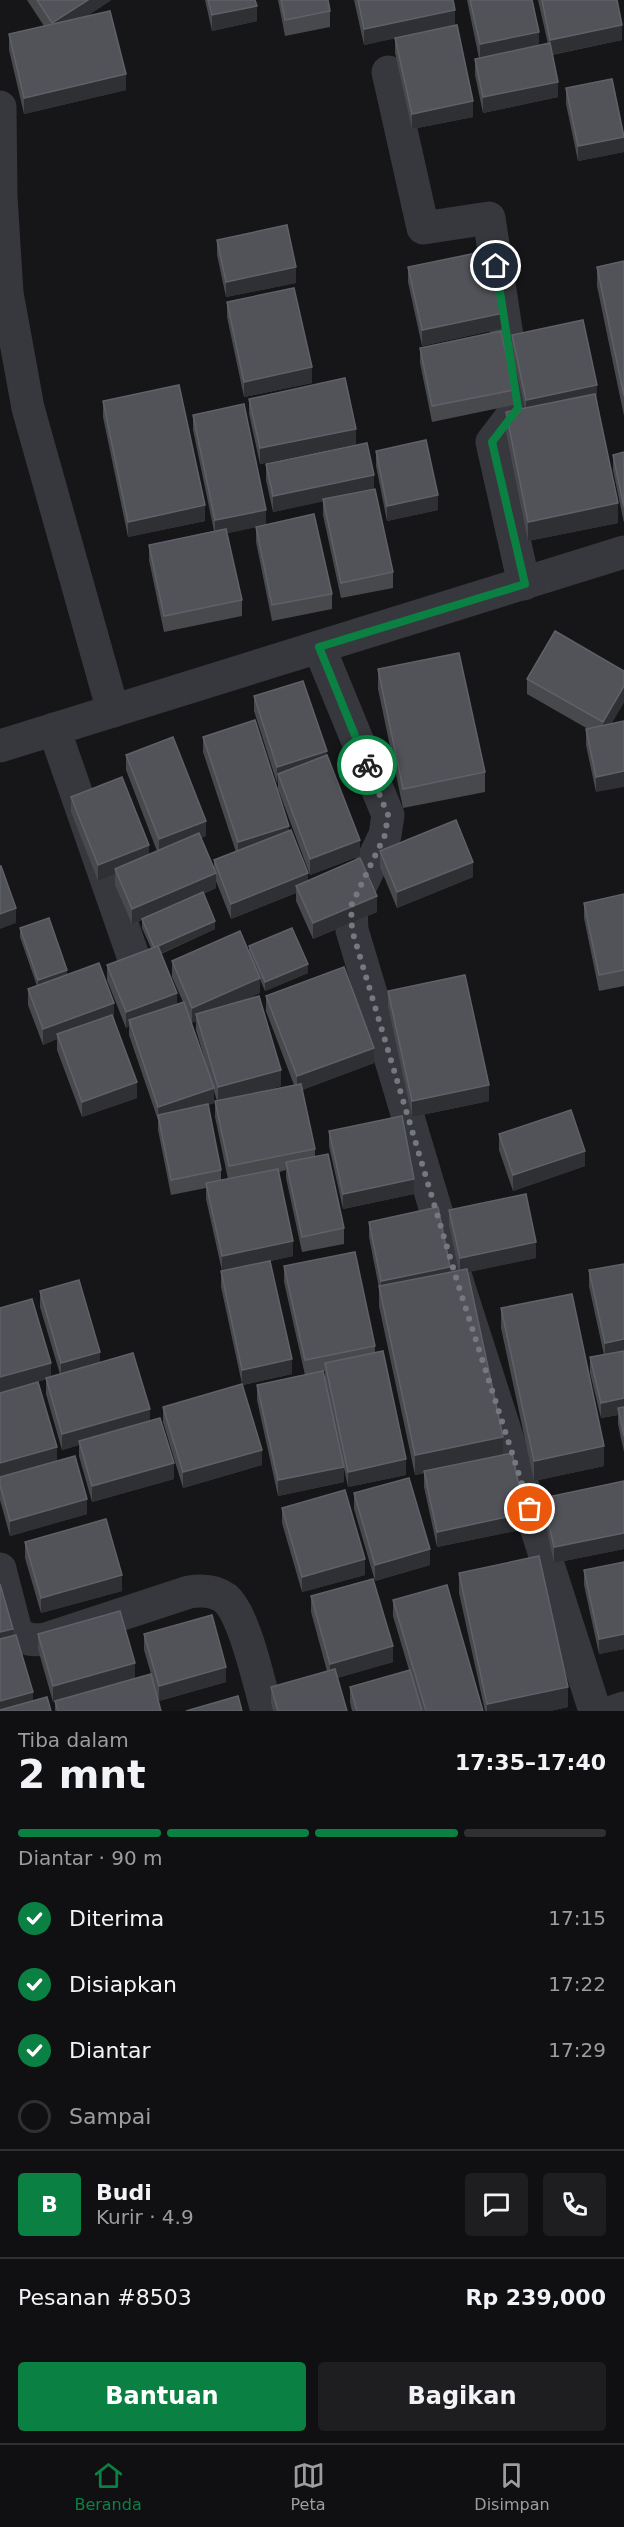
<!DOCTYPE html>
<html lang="id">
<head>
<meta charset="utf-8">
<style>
	:root { --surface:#101012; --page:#1e1e20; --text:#f1f3f6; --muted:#9c9d9f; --line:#303032; --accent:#0b8043 }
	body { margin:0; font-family:"DejaVu Sans",sans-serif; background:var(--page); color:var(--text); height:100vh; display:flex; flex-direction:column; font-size:22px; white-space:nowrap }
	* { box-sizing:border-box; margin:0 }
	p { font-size:20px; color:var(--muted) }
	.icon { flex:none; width:33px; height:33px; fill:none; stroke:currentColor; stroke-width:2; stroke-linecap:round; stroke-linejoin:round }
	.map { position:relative; height:1711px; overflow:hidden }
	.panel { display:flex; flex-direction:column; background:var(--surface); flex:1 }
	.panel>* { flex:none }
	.pin { position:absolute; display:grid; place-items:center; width:51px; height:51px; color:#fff; margin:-26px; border:3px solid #fff; border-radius:50%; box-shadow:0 2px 6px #0007 }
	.courier { position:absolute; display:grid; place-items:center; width:60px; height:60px; margin:-30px; border:4px solid #0b8043; border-radius:50%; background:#fff; color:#222; box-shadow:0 2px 8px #0007 }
	.head em { font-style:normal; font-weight:700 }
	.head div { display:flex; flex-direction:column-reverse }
	.head { display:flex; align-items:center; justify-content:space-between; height:102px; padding:0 18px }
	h1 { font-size:39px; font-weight:700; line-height:45px }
	.bar { display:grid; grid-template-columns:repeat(4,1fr); gap:9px 6px; align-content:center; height:72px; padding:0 18px }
	.bar i { height:8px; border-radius:4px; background:var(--line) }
	.bar .active { background:var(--accent) }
	.bar p { grid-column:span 4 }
	.line { display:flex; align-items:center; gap:15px; padding:0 18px; border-top:2px solid var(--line) }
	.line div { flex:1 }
	.round { display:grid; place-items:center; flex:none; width:63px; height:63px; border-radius:6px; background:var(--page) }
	ol { padding:0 18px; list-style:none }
	li { display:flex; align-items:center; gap:18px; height:66px }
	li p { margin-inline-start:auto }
	li .icon { padding:6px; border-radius:50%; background:var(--accent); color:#fff; stroke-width:4 }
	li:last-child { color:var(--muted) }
	li i { width:33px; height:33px; border:3px solid var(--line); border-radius:50% }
	.primary-button { display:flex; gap:12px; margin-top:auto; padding:12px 18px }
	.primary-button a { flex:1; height:69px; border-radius:6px; background:var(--accent); color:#fff; font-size:24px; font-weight:700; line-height:69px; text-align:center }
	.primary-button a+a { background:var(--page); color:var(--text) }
	.dock { display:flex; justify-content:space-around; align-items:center; height:84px; border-top:2px solid var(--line); background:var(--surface); font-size:16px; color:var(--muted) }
	.dock a { display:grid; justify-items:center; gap:3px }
	.dock .active { color:var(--accent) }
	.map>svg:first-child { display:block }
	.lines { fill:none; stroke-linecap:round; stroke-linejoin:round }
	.street { stroke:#37383d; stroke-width:33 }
	.wall { fill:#47494d; fill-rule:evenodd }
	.shaded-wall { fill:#2f3033 }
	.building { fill:#525359; stroke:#5f6168; stroke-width:1.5 }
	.done { stroke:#757880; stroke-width:6; stroke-dasharray:0 10.8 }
	.route { stroke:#0b8043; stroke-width:8 }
</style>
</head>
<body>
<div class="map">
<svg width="624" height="1711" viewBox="0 0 624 1711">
	<rect width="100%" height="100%" fill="#161618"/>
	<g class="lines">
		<g class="street">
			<polyline points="388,72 423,228 489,218 518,408 492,442 524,584"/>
			<polyline points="0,107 1,197 7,293 28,408 113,711"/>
			<polyline points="319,647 388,815 385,835 351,906 352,930 458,1284 595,1711"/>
			<polyline points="54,729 147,996"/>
			<polyline points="0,746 624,552"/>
			<path d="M0,1569L16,1631C26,1640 32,1641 46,1639L189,1592C201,1590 214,1590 225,1598C245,1614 259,1684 267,1711"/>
			<polyline points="615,1711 624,1708"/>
		</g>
	</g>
	<g class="wall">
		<polygon points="27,0 111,0 87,16 126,90 24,114 9,50 9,34 44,26"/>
		<polygon points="205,0 255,0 257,21 212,31"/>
		<polygon points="278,0 328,0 330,11 330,27 285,36"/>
		<polygon points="354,0 453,0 455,26 473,117 412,129 395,53 395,38 364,45"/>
		<polygon points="467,0 532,0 539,45 548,44 538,0 617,0 622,40 552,55 558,97 483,113 475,75 475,59 479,58"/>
		<polygon points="566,88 624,152 578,161 566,104"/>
		<polygon points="217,240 296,283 226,297 217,255"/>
		<polygon points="624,261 624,416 597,286 597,267"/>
		<polygon points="408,267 504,328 422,346 408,282"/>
		<polygon points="227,302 312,383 244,397 227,317"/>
		<polygon points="512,335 597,400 618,523 528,541 506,432 506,412 525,408 512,351"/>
		<polygon points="420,348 514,390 514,405 432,422 420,363"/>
		<polygon points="249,399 356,444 260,464 249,414"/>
		<polygon points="103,401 205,521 128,537 103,417"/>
		<polygon points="193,415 266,524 332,594 332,609 272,621 256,542 256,527 227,533 242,600 242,616 164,632 149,560 149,545 214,531 193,430"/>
		<polygon points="376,451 438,510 387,521 376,466"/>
		<polygon points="624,452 624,523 613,470 613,455"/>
		<polygon points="266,464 374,489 393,572 393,588 341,598 323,515 323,501 273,512 266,480"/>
		<polygon points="378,669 485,772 485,792 403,808 378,689"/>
		<polygon points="527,679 624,702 611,724 596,792 586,745 586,729 588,729 527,694"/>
		<polygon points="254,696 327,756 360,856 310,875 278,789 278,782 277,783 254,711"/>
		<path d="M203,737L289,831L308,880L377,912L313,939L296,901V893L231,919L216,881V888L203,894L215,929L161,954L177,1004L183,1002L172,977V961L249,954V946L308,973L265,991L260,979V993L241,1001L281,1086L248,1095L294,1085L266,1011V996L374,1063L302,1090L315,1149V1157L344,1228V1244L302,1252L286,1178V1170L279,1172L293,1256L270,1261L292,1374L243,1385L262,1465L183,1488L163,1422V1407L242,1384L221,1287V1271H222L206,1199V1188L171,1195L158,1130V1120L129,1035V1026L126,1028L107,980V965L151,948L142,928V920L132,924L115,885V874L98,881L71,812V797L149,854L157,851L126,770V755L206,836L201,838L214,868V860L236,852L203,752ZM189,1016L192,1023L196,1021V1030L208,1071ZM214,1091L217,1101H215V1117L228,1179L221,1180V1170L208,1105L214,1103Z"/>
		<polygon points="380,851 473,877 397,908 380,867"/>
		<polygon points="624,894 624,986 599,991 584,918 584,903"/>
		<polygon points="20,928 67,974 114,1018 137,1098 82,1117 57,1050 57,1039 43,1045 28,1005 28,989 37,986 20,937"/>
		<polygon points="388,991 489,1101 412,1117 388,1006"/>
		<polygon points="329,1131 414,1194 343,1209 329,1146"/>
		<polygon points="499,1134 585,1166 513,1191 499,1150"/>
		<polygon points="449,1210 536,1258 468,1272 503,1455 525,1529 437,1547 424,1487 424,1473 415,1475 379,1306 379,1288 369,1237 369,1222 450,1272 459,1271 449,1225"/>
		<polygon points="624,1264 624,1452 618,1424 618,1415 601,1418 590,1373 590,1357 604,1355 589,1286 589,1270"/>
		<polygon points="284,1266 375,1346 375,1353 406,1475 348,1487 325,1379 325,1371 323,1372 344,1482 278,1496 257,1400 257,1385 305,1375 284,1282"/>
		<polygon points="40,1291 150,1421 174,1479 92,1502 79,1456 79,1445 62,1450 46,1394 46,1380 51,1377 60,1374 40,1307"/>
		<polygon points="501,1308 604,1466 534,1481 501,1328"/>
		<polygon points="0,1393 57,1461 87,1514 10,1536 0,1500"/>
		<polygon points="624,1481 624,1549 554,1563 543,1513 543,1498"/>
		<polygon points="354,1493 430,1565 375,1581 354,1509"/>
		<polygon points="282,1508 365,1575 302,1592 282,1523"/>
		<polygon points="25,1542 122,1591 41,1613 25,1558"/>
		<polygon points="624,1562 624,1649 599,1654 584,1585 584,1570"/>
		<polygon points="459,1573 568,1707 550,1711 485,1711 459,1593"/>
		<polygon points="311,1596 393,1662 337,1678 347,1711 273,1711 271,1702 271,1687 327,1671 311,1612"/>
		<polygon points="393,1600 483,1711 352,1711 350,1702 350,1687 409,1670 393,1616"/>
		<polygon points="38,1634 135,1678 161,1711 55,1711 55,1701 64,1699 53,1702 38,1649"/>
		<polygon points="144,1634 226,1682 159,1701 144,1650"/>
	</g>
	<g class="shaded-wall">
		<polygon points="88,0 111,0 52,39 52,23"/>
		<polygon points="257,6 257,21 212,31 212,15"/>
		<polygon points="455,10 455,26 364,45 364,29"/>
		<polygon points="622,25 622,40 550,55 550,40"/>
		<polygon points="539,32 539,47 480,60 480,44"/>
		<polygon points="126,74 126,90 24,114 24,98"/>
		<polygon points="558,82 558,97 483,113 483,97"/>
		<polygon points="473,101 473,117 412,129 412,114"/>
		<polygon points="624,137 624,152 578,161 578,146"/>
		<polygon points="296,267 296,283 226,297 226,282"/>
		<polygon points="504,313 504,328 422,346 422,330"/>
		<polygon points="312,367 312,383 244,397 244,382"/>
		<polygon points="597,385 597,400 526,415 526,400"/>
		<polygon points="356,429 356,444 260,464 260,448"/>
		<polygon points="374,475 374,491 273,512 273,496"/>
		<polygon points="438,495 438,510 387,521 387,506"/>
		<polygon points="618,503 618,523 528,541 528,522"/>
		<polygon points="205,505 205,521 128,537 128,522"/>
		<polygon points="266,510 266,525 215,536 215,520"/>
		<polygon points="624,686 624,702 603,738 603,722"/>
		<polygon points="327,751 327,766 278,774 278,782 277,783 277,767"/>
		<polygon points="624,771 624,787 596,792 596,777"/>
		<polygon points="206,821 206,836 159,854 159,839"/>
		<polygon points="289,826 289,841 238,858 238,842"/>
		<polygon points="360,840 360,856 310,875 310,859"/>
		<polygon points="149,845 149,861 115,869 115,874 98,881 98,865"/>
		<polygon points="473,862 473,877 397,908 397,892"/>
		<polygon points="216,873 216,888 132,924 132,909"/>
		<polygon points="308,873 308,888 296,886 296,893 231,919 231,904"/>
		<polygon points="377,896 377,912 313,939 313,923"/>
		<polygon points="16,908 16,923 0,929 0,914"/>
		<polygon points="215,921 215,929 155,956 155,948"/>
		<polygon points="308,964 308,973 265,991 265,982"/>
		<polygon points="67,970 67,978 38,988 38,980"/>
		<polygon points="260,978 260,993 198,1020 196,1014 196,1021 192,1023 192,1008"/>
		<polygon points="177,993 177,1009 129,1020 129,1026 126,1028 126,1012"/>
		<polygon points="114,1003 114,1018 59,1039 57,1034 57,1039 43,1045 43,1029"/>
		<polygon points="374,1048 374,1063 297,1092 297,1076"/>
		<polygon points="281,1070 281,1086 218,1103 218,1087"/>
		<polygon points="137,1082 137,1098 82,1117 82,1102"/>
		<polygon points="489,1085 489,1101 412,1117 412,1101"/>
		<polygon points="214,1088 214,1103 159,1122 158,1107"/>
		<polygon points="585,1151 585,1166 513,1191 513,1175"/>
		<polygon points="414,1179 414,1194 343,1209 343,1194"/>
		<polygon points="293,1241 293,1256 222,1271 222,1256"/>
		<polygon points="536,1242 536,1258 460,1274 460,1258"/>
		<polygon points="450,1267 450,1282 381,1297 381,1281"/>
		<polygon points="624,1339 624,1354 605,1358 605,1343"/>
		<polygon points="100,1352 100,1368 61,1379 61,1363"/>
		<polygon points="292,1359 292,1374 242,1385 242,1370"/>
		<polygon points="51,1363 51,1378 0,1393 0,1377"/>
		<polygon points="624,1398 624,1413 618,1408 618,1415 601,1418 601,1403"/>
		<polygon points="150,1409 150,1424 79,1441 79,1445 62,1450 62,1434"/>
		<polygon points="503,1437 503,1456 415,1475 415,1455"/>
		<polygon points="604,1446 604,1466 534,1481 534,1461"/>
		<polygon points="57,1447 57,1462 0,1479 0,1463"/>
		<polygon points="262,1450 262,1465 183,1488 183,1472"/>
		<polygon points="406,1459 406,1475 348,1487 348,1472"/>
		<polygon points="174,1463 174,1479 92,1502 92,1486"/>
		<polygon points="344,1467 344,1482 278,1496 278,1480"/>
		<polygon points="87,1499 87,1514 10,1536 10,1521"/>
		<polygon points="525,1513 525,1529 437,1547 437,1532"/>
		<polygon points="624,1533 624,1549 554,1563 554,1547"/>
		<polygon points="430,1549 430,1565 375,1581 375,1565"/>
		<polygon points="365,1559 365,1575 302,1592 302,1577"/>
		<polygon points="122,1575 122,1591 41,1613 41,1598"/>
		<polygon points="13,1629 13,1644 0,1648 0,1632"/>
		<polygon points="624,1634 624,1649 599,1654 599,1639"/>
		<polygon points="393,1646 393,1662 330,1680 330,1664"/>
		<polygon points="135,1663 135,1678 53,1702 53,1686"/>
		<polygon points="226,1667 226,1682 159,1701 159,1686"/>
		<polygon points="568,1687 568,1707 550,1711 487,1711 487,1704"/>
		<polygon points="33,1692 33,1707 0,1711 0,1701"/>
	</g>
	<g class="building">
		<polygon points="37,0 88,0 52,23"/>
		<polygon points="208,0 255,0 257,6 212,15"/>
		<polygon points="281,0 328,0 330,11 285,20"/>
		<polygon points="358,0 453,0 455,10 364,29"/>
		<polygon points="470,0 532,0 539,32 480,44"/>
		<polygon points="542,0 617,0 622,25 550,40"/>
		<polygon points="110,11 126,74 24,98 9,34"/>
		<polygon points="457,25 473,101 412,114 395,38"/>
		<polygon points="550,43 558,82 483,97 475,59"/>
		<polygon points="612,79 624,137 578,146 566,88"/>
		<polygon points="287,225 296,267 226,282 217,240"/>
		<polygon points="491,250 504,313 422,330 408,267"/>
		<polygon points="624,261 624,396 597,267"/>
		<polygon points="294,288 312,367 244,382 227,302"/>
		<polygon points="583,320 597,385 526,400 512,335"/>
		<polygon points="501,331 514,390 432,406 420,348"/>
		<polygon points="345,378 356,429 260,448 249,399"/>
		<polygon points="179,385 205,505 128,522 103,401"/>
		<polygon points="595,394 618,503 528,522 506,412"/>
		<polygon points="244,404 266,510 215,520 193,415"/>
		<polygon points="426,440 438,495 387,506 376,451"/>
		<polygon points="367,443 374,475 273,496 266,464"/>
		<polygon points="624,452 624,507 613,455"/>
		<polygon points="375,489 393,572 341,583 323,499"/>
		<polygon points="314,514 332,594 272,605 256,527"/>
		<polygon points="226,529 242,600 164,616 149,545"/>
		<polygon points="555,631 624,671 624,686 603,722 527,679"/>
		<polygon points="459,653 485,772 403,789 378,669"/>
		<polygon points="303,681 327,751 277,767 254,696"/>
		<polygon points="255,720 289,826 238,842 203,737"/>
		<polygon points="624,721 624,771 596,777 586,729"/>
		<polygon points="173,737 206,821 159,839 126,755"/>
		<polygon points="327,755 360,840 310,859 278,774"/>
		<polygon points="122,777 149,845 98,865 71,797"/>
		<polygon points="456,820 473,862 397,892 380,851"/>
		<polygon points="291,830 308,873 231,904 214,860"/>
		<polygon points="199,833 216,873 132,909 115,869"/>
		<polygon points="360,858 377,896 313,923 296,886"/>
		<polygon points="0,866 1,866 16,908 0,914"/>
		<polygon points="203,892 215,921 158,946 154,947 142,919"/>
		<polygon points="624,894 624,970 599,975 584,903"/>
		<polygon points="49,918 67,970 38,980 20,928"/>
		<polygon points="292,928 308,964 265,982 249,946"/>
		<polygon points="240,931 260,978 192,1008 172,961"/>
		<polygon points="158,946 177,993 126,1012 107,965"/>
		<polygon points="99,963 114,1003 43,1029 28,989"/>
		<polygon points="344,967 374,1048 297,1076 266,996"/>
		<polygon points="465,975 489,1085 412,1101 388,991"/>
		<polygon points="259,996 281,1070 218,1087 196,1014"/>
		<polygon points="184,1002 214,1088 158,1107 129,1020"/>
		<polygon points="112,1015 137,1082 82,1102 57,1034"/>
		<polygon points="301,1084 315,1149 229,1166 215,1101"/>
		<polygon points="208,1104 221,1170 171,1180 158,1115"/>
		<polygon points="571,1110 585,1151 513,1175 499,1134"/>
		<polygon points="402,1116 414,1179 343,1194 329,1131"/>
		<polygon points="328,1154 344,1228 302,1237 286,1162"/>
		<polygon points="278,1169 293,1241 222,1256 206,1183"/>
		<polygon points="526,1194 536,1242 460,1258 449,1210"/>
		<polygon points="438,1207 450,1267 381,1281 369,1222"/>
		<polygon points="355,1252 375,1346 305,1360 284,1266"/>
		<polygon points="270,1261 292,1359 242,1370 221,1271"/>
		<polygon points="624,1264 624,1339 605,1343 589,1270"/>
		<polygon points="467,1269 503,1437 415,1455 379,1286"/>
		<polygon points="79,1280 100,1352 61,1363 40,1291"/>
		<polygon points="572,1294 604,1446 534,1461 501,1308"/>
		<polygon points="32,1299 51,1363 0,1377 0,1308"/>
		<polygon points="383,1351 406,1459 348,1472 325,1363"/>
		<polygon points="624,1351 624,1398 601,1403 590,1357"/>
		<polygon points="133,1353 150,1409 62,1434 46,1378"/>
		<polygon points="323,1371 344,1467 278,1480 257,1385"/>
		<polygon points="38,1382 57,1447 0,1463 0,1393"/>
		<polygon points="242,1384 262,1450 183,1472 163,1407"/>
		<polygon points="624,1407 624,1436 618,1408"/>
		<polygon points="160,1418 174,1463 92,1486 79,1441"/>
		<polygon points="512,1453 525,1513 437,1532 424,1471"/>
		<polygon points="75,1456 87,1499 10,1521 0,1485 0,1477"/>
		<polygon points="409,1478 430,1549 375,1565 354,1493"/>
		<polygon points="624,1481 624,1533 554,1547 543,1498"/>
		<polygon points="345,1490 365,1559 302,1577 282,1508"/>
		<polygon points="106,1519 122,1575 41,1598 25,1542"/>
		<polygon points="539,1556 568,1687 487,1704 459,1573"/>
		<polygon points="624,1562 624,1634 599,1639 584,1570"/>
		<polygon points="373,1579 393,1646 330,1664 311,1596"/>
		<polygon points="0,1584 13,1629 0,1632"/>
		<polygon points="447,1585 483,1711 426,1711 393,1600"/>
		<polygon points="120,1611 135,1663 53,1686 38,1634"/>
		<polygon points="212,1615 226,1667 159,1686 144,1634"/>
		<polygon points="16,1635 33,1692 0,1701 0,1639"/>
		<polygon points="335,1669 347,1711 278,1711 271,1687"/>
		<polygon points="410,1670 422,1711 357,1711 350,1687"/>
		<polygon points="151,1674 161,1711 58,1711 55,1701"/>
		<polygon points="238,1696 242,1711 186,1711"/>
		<polygon points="47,1697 51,1711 0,1711 0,1710"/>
	</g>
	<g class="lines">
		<polyline class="done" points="367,765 388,815 385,835 351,906 352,930 458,1284 530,1509"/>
		<polyline class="route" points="367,765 319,647 525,584 492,442 518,408 496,266"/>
	</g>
</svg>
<div class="pin" style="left:530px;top:1509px;background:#ea580c"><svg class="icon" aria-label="bag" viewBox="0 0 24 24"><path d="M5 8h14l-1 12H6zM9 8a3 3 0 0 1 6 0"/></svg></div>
<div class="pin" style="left:496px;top:266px;background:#1f2937"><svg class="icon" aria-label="home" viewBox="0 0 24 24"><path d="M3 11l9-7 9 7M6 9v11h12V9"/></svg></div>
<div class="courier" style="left:367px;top:765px"><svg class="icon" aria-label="bike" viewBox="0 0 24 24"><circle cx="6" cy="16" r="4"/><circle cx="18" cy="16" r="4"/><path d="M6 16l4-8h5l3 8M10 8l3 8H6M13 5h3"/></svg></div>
</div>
<section class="panel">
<div class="head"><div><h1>2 mnt</h1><p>Tiba dalam</p></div><em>17:35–17:40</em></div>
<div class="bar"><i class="active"></i><i class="active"></i><i class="active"></i><i></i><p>Diantar · 90 m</p></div>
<ol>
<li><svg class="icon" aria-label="check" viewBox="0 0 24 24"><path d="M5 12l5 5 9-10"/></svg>Diterima<p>17:15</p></li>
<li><svg class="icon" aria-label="check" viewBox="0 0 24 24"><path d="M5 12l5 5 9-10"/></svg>Disiapkan<p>17:22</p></li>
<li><svg class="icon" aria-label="check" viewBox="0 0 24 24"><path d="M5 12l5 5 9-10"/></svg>Diantar<p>17:29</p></li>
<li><i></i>Sampai</li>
</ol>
<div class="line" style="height:108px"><b class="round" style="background:var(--accent);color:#fff">B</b><div><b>Budi</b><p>Kurir · 4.9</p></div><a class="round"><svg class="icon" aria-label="chat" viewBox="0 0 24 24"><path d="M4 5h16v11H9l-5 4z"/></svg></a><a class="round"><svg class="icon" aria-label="phone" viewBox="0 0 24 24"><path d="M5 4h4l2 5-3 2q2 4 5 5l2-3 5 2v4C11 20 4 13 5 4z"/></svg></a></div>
<div class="line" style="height:78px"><div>Pesanan #8503</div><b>Rp 239,000</b></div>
<div class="primary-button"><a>Bantuan</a><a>Bagikan</a></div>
</section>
<nav class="dock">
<a class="active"><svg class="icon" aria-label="home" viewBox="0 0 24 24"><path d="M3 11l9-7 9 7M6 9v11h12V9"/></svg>Beranda</a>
<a><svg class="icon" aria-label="map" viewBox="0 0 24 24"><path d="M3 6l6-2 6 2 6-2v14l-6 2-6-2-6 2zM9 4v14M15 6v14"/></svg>Peta</a>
<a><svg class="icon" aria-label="saved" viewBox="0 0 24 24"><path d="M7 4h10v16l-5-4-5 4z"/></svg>Disimpan</a>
</nav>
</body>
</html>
